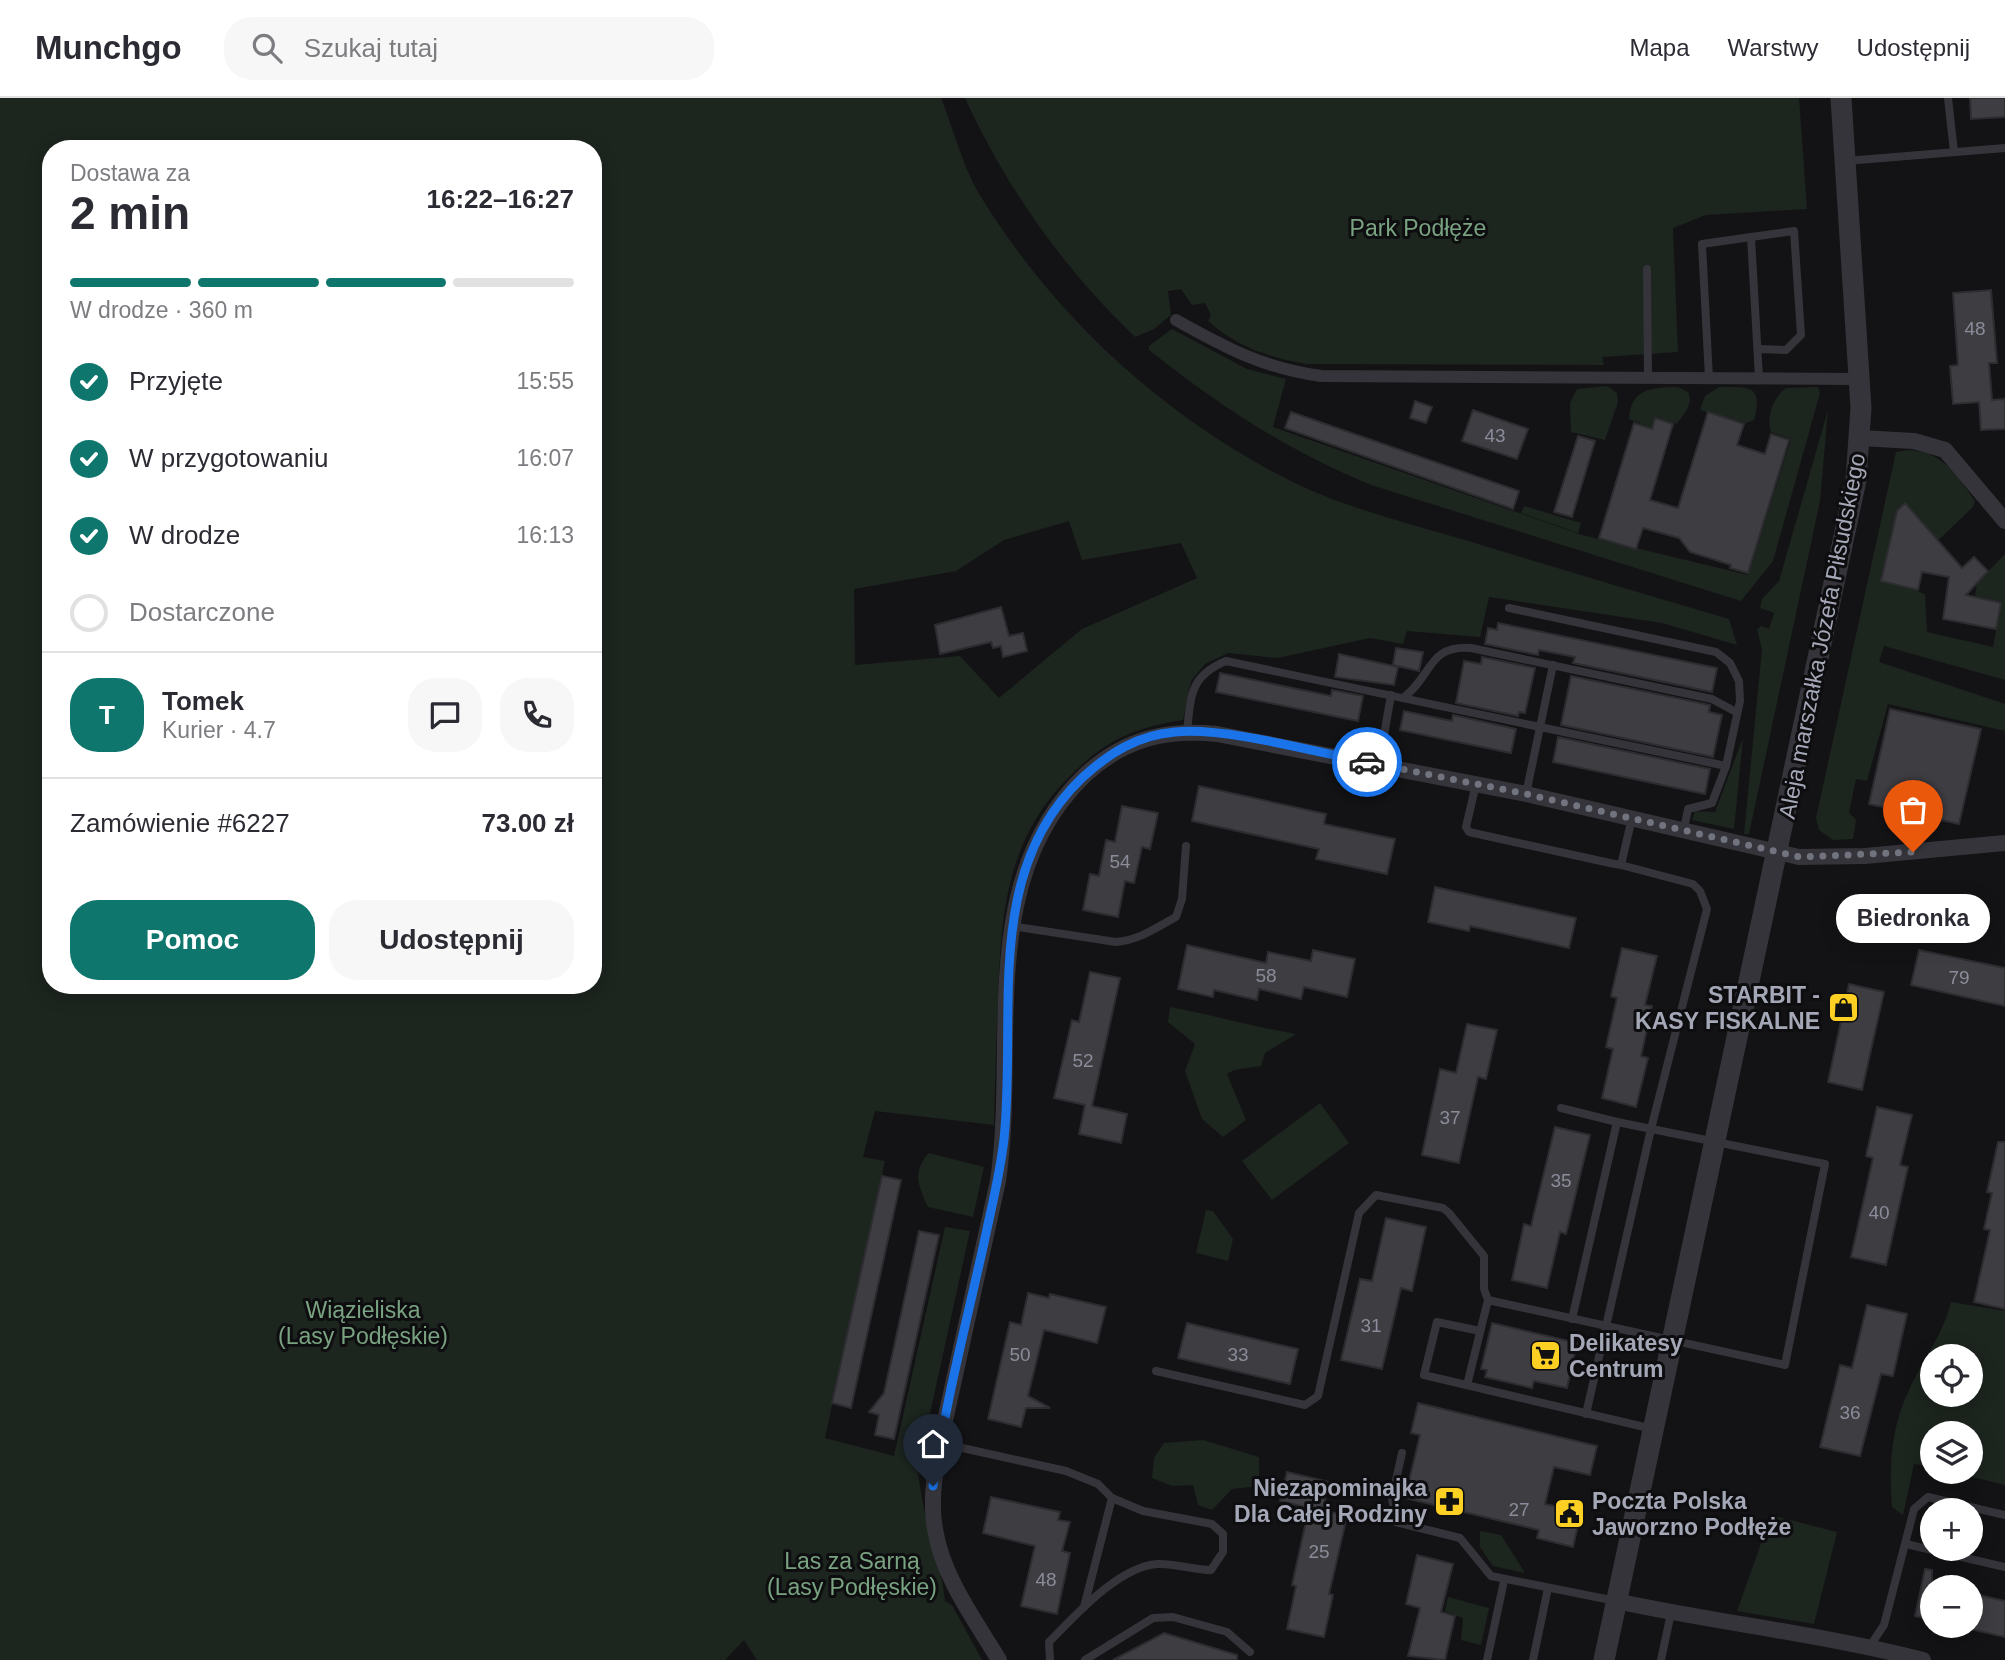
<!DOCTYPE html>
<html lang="pl">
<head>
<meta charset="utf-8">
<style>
	:root { --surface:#fff; --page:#f7f7f7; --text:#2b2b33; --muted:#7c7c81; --line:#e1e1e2; --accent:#0f766e }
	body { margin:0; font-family:Helvetica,sans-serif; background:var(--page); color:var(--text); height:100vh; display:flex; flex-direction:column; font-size:26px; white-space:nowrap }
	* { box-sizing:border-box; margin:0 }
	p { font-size:23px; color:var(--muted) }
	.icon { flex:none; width:38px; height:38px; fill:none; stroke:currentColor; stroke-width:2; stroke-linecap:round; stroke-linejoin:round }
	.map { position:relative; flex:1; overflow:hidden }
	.sheet { position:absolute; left:42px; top:42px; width:560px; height:854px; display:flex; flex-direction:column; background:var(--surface); border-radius:28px; box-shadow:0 4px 18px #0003 }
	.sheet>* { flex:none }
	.tools { position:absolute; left:1920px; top:1246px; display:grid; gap:14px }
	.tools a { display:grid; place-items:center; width:63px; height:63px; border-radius:50%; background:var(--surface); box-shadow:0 4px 18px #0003; font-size:35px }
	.pin { position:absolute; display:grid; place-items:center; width:60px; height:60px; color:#fff; margin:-72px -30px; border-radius:50% 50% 50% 0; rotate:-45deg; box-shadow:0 0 7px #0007 }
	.pin .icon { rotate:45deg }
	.courier { position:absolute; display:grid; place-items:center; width:70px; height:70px; margin:-35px; border:5px solid #1a73e8; border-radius:50%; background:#fff; color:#222; box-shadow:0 2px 9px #0007 }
	.bubble { position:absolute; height:49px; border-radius:24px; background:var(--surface); box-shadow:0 4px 18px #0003; font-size:23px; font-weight:600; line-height:49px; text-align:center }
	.headline em { font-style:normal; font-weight:600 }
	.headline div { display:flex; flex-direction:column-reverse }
	.headline { display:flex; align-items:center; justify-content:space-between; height:119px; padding:0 28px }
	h1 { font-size:46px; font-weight:600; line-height:52px }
	.bar { display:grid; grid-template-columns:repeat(4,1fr); gap:10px 7px; align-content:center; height:84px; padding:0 28px }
	.bar i { height:9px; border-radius:5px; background:var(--line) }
	.bar .selected { background:var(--accent) }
	.bar p { grid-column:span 4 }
	.line { display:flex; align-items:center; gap:18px; padding:0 28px; border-top:2px solid var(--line) }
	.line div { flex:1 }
	.round { display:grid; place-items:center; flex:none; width:74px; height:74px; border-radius:28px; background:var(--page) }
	ol { padding:0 28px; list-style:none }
	li { display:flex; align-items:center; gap:21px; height:77px }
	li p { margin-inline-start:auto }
	li .icon { padding:7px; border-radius:50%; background:var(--accent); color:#fff; stroke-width:4 }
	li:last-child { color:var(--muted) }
	li i { width:38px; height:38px; border:4px solid var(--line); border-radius:50% }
	.action { display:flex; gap:14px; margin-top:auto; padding:14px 28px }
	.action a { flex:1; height:80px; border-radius:28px; background:var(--accent); color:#fff; font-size:28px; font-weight:600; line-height:80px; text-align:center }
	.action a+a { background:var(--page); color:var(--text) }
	header { display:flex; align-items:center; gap:42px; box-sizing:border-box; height:98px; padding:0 35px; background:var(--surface); border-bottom:2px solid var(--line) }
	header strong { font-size:33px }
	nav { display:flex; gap:38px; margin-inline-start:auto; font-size:24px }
	.search { width:490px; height:63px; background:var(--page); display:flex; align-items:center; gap:18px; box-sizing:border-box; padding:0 24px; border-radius:28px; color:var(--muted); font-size:26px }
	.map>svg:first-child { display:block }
	.green { fill:#1d251f; fill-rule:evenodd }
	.building { fill:#3d3d42; stroke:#2d2d31; stroke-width:2 }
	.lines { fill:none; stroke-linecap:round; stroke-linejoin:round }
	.service { stroke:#34343a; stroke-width:8 }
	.pedestrian { stroke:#34343a; stroke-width:12 }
	.minor { stroke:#34343a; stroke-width:16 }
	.tertiary { stroke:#34343a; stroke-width:21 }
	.done { stroke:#71737e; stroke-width:7; stroke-dasharray:0 12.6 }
	.route { stroke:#1a73e8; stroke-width:9 }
	.labels { text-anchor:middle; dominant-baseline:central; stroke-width:6; stroke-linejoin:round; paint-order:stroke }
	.number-label { font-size:19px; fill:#8a8c99 }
	.park-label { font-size:23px; fill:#79a281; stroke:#0e0e10 }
	.street-label { font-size:23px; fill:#a4a7b6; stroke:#0e0e10 }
	.poi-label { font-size:23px; font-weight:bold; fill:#a4a7b6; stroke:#0e0e10; text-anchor:end }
</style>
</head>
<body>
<header>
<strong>Munchgo</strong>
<div class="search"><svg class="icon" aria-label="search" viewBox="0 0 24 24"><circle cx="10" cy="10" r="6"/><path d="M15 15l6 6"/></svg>Szukaj tutaj</div>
<nav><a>Mapa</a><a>Warstwy</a><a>Udostępnij</a></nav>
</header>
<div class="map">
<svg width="2005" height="1562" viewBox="0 0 2005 1562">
	<rect width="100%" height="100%" fill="#131315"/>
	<g class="green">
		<path d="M0,0H941C953,30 962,66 978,94C1051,215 1159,315 1285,380C1341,409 1404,424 1465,442C1553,469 1641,495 1729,521L1737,547L1662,525L1489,499L1480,539L1407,533L1403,546L1370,540L1278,560L1228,555L1205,566L1191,583L1183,622C1133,630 1106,642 1071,677C1005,741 1001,818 998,904C996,945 995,986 994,1027L875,1013L863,1059L885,1063L825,1340L894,1358L945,1129L970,1133L918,1370C921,1417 940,1458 945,1503L952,1507L982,1562H757L744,1542L725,1562H0ZM51,51H593V887H51ZM1069,423L1082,462L1181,445L1197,480L1082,531L999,600L960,558L855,567L854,491L956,473L1004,442Z"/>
		<path d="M965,0H1799L1807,111L1706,117L1673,130L1678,254L1602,259L1604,267L1306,266C1268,259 1237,249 1208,223L1211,217L1205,205L1192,207L1181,191L1168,193L1171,217L1154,231L1135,239C1063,170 1007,91 965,0Z"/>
		<path d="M1172,231L1247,271L1286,281L1273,329L1582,437L1748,477L1791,341L1771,334C1766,320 1773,299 1786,290L1818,289L1820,295L1773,463L1741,503L1371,387C1288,353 1218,307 1149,252V248Z"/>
		<polygon points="1607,288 1617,295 1618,304 1605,342 1571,334 1570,305 1577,291"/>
		<path d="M1678,289L1688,294C1694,306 1684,316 1677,326L1655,319L1651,330L1629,321C1631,290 1653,289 1678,289Z"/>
		<path d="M1719,289C1748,289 1764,286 1754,322L1746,325L1700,312L1705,298Z"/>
		<polygon points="1828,312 1820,403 1749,736 1744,736 1762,551 1757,532 1761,528 1769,531 1774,515 1760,510 1762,501 1779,483"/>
		<path d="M1908,352C1942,353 1957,377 1975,403L1973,409L1926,454L1917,493L1925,496L1927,534L1993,549L2001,505L1975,499L1977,485L2005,456V582L1884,548L1879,564L2005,606V633L1888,606L1867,683L1856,681L1849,715L1856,722L1853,741L1833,742L1819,732L1816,720L1896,354Z"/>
		<polygon points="1524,408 1581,425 1578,435 1521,415"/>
		<polygon points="1743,640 1734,731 1692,722 1695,713 1715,714"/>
		<path d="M1170,909C1213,917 1254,929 1296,936L1265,955L1261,968L1234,972L1227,976L1246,1022L1223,1039L1202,1021L1185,973L1195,946L1168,924Z"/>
		<polygon points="1320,1005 1349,1045 1272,1102 1242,1063"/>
		<path d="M929,1055L984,1069L973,1119L928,1109C918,1088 912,1073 929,1055Z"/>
		<polygon points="1206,1112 1213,1113 1233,1141 1228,1163 1196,1155"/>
		<path d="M1951,1204L2005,1213V1387L1952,1374H1970V1335H1932V1369L1914,1366L1903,1417L1892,1409C1889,1367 1891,1330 1909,1292C1923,1261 1943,1237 1951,1204ZM1970,1258V1297H1932V1258Z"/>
		<polygon points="1203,1342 1259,1359 1259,1388 1232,1391 1212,1412 1198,1407 1193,1387 1172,1388 1152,1380 1154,1360 1164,1345"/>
		<polygon points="1771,1417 1837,1434 1814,1526 1737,1513"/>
		<polygon points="1480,1433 1501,1437 1525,1475 1493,1468 1480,1449"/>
		<polygon points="1448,1499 1489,1510 1481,1547 1461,1542 1463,1520 1445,1513"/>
	</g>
	<g class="building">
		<polygon points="1970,0 2005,0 2005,19 1971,21"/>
		<polygon points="1991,192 1997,265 1989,265 1992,302 2005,301 2005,331 1981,332 1979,304 1953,306 1950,268 1958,267 1953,195"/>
		<polygon points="1415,303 1432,309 1426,325 1410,320"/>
		<polygon points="1473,312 1528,331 1517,361 1462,343"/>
		<polygon points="1291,314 1519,393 1513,411 1285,330"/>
		<polygon points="1708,314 1744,326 1737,347 1765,356 1771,336 1789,342 1748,475 1730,470 1731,467 1690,454 1679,440 1643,430 1636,451 1599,440 1634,325 1652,331 1655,320 1673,326 1650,402 1678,410"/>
		<polygon points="1578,338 1595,343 1572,419 1554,414"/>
		<polygon points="1905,405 1962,470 1974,459 1988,473 1966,497 2001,505 1996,531 1943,521 1949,479 1922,474 1918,492 1881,483 1897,413"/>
		<polygon points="1001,509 1009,538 1023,535 1027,553 1003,559 1001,548 993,550 991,544 940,556 935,527"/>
		<polygon points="1498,525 1717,570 1712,594 1573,565 1575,559 1539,552 1538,557 1485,546 1488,530 1497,532"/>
		<polygon points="1396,550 1423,554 1419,573 1393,567"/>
		<polygon points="1339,556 1398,569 1394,587 1335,579"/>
		<polygon points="1482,559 1535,570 1525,615 1519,614 1518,618 1456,605 1464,563 1481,566"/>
		<polygon points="1220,575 1331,598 1332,592 1363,598 1358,623 1216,594"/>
		<polygon points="1571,578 1710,607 1709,614 1722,617 1713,659 1561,627"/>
		<polygon points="1890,611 1981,631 1959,726 1869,706"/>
		<polygon points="1404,613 1452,623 1453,617 1516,631 1511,655 1400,632"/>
		<polygon points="1558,639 1710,671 1705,696 1553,664"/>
		<polygon points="1199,688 1326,716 1324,726 1395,741 1387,776 1316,761 1319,751 1192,723"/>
		<polygon points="1122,708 1158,715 1150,751 1142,749 1134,785 1125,783 1118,819 1083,812 1090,776 1099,778 1106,742 1115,744"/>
		<polygon points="1435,789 1576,820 1569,850 1470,828 1469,833 1428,824"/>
		<polygon points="1187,847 1266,865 1268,854 1311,863 1313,852 1355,861 1347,899 1304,889 1301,901 1259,891 1257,902 1214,892 1213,899 1178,891"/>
		<polygon points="1622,850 1657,858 1645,907 1652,908 1641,958 1648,960 1636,1009 1602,1000 1613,951 1606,949 1617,900 1611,898"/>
		<polygon points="1919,852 2005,870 2005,908 1911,887"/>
		<polygon points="1090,874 1120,880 1092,1008 1127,1016 1121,1045 1079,1036 1085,1007 1054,1000 1072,922 1079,924"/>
		<polygon points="1849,886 1884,894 1862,992 1828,984"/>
		<polygon points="1467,926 1497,932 1486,981 1478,979 1459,1065 1422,1057 1440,971 1456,975"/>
		<polygon points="1877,1009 1912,1017 1900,1067 1908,1069 1886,1167 1851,1159 1873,1060 1866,1058"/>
		<polygon points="1555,1029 1590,1037 1566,1136 1560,1134 1547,1190 1512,1182 1524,1126 1531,1128"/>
		<polygon points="1998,1044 2005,1044 2005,1211 1974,1204 1990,1132 1984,1131 1992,1095 1987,1094"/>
		<polygon points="882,1078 901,1082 851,1310 832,1305"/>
		<polygon points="1386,1120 1426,1129 1412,1193 1401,1190 1382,1271 1341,1262 1360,1181 1372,1183"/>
		<polygon points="919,1133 939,1137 894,1341 875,1337 879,1317 869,1314 884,1295"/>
		<polygon points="1028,1195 1049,1200 1050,1196 1106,1209 1097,1245 1044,1232 1028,1298 1050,1310 1026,1310 1021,1329 988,1321 1010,1224 1021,1227"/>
		<polygon points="1867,1207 1907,1216 1893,1278 1881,1276 1860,1358 1820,1349 1840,1267 1852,1270"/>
		<polygon points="1187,1225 1298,1251 1290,1286 1178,1260"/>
		<polygon points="1492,1225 1577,1245 1567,1290 1534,1283 1532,1290 1485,1279 1487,1272 1481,1271"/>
		<polygon points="1418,1305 1597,1348 1590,1377 1554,1369 1545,1406 1573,1412 1572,1416 1580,1418 1573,1449 1537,1440 1539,1432 1405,1400 1420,1337 1411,1335"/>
		<polygon points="1287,1374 1329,1384 1323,1412 1347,1418 1329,1496 1333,1497 1324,1539 1287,1531 1296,1488 1292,1487 1309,1410 1280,1403"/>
		<polygon points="991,1399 1060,1414 1058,1422 1070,1424 1062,1453 1070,1455 1057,1516 1021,1508 1035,1448 983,1435"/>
		<polygon points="1417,1457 1453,1466 1441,1514 1455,1518 1445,1562 1408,1558 1420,1510 1406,1506"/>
		<polygon points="1925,1471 1932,1472 1932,1522 1915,1518"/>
		<polygon points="1970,1495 2005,1503 2005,1539 1970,1531"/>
		<polygon points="1164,1535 1237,1557 1237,1562 1113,1562"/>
	</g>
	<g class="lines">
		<g class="service">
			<polyline points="1948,0 1954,54"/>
			<polyline points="1846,63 2005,50"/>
			<polyline points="1751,139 1794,133 1801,237 1786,252 1759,251"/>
			<polyline points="1647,171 1648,280"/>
			<polyline points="1709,280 1702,146 1751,139 1759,280"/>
			<polyline points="1509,510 1716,554 1730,565 1739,583 1740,603 1726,668 1712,705 1688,711 1684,731"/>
			<path d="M1403,600C1433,578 1427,547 1471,550L1712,601L1736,614"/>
			<path d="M1187,633C1191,597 1190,578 1226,563L1726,668"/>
			<polyline points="1379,666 1391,597"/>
			<polyline points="1476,686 1466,729 1469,734 1610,765 1621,767 1632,720"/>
			<polyline points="1526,696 1553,567"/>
			<path d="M1011,828L1116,844C1139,842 1156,830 1176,819L1182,801L1186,748"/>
			<polyline points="1572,1221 1617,1024"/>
			<polyline points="1480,1233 1437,1224 1424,1277 1653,1331"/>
			<polyline points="1156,1273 1305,1307 1318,1298 1359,1115 1376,1097 1443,1110 1449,1115 1484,1158 1484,1191 1488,1202 1785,1267 1825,1066 1617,1024 1561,1010"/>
			<polyline points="1467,1287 1488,1202"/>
			<polyline points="1586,1316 1651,1031 1707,811 1700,793 1693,786 1621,767"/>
			<path d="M940,1345L1066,1373L1098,1386L1112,1400L1143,1413L1212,1426L1223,1436V1454L1211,1472C1193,1472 1175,1465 1157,1466C1118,1469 1075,1518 1049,1544L1050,1562"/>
			<polyline points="1402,1355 1392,1400 1396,1424 1460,1440 1491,1478 1616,1503"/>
			<polyline points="1906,1446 2005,1469"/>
			<polyline points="1084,1509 1112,1400"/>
			<polyline points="1870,1548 1884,1527 1914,1411 1928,1399 2005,1417"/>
			<polyline points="1085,1562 1153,1520 1173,1519 1227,1534 1250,1554"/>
			<polyline points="1487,1562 1504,1483"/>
			<polyline points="1533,1562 1548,1490"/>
			<polyline points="1661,1562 1671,1515"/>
		</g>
		<path class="pedestrian" d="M1176,222C1226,250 1263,270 1321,278L1860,281"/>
		<g class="minor">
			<polyline points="1860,340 1914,343 1945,352 2005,423"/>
			<path d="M1616,1503C1718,1525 1822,1536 1923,1562"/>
			<path d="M999,1562C975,1522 942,1478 935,1431C930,1403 935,1373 940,1345L998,1083C1018,948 975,782 1085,677C1124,641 1165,631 1217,636L1526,696L1799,759L1865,758L2005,745"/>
		</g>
		<polyline class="tertiary" points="1604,1562 1856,382 1861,310 1841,0"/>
	</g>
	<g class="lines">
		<polyline class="done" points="1367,664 1526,696 1800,759 1913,754"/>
		<path class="route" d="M933,1388C945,1307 966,1226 984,1145C991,1111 1000,1077 1004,1041C1017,919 982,775 1082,680C1109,655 1138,637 1175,634C1226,629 1315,654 1367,664"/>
	</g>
	<defs>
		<symbol id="shop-square" viewBox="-11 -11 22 22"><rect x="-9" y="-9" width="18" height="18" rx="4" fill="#fdd023" stroke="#0e0e10"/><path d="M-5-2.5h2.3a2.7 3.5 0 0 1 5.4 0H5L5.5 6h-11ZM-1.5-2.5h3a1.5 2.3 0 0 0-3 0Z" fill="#111"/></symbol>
		<symbol id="supermarket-square" viewBox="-11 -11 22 22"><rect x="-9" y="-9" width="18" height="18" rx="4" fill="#fdd023" stroke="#0e0e10"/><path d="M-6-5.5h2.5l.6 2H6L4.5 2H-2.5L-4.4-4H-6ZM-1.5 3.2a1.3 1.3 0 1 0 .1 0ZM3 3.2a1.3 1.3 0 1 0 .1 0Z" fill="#111"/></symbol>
		<symbol id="pharmacy-square" viewBox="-11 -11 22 22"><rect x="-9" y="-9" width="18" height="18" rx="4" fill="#fdd023" stroke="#0e0e10"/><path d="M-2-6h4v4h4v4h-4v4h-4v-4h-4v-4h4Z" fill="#111"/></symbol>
		<symbol id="civic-square" viewBox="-11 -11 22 22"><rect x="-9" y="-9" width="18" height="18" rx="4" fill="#fdd023" stroke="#0e0e10"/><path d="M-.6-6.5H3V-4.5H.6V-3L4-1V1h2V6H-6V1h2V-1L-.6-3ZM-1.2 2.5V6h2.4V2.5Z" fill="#111"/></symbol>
	</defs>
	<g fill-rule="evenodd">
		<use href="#shop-square" x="1826" y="892" width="35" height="35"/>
		<use href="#supermarket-square" x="1528" y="1240" width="35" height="35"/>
		<use href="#pharmacy-square" x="1432" y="1386" width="35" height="35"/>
		<use href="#civic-square" x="1552" y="1398" width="35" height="35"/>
	</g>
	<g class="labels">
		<g class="number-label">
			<text x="1975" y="230">48</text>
			<text x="1495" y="337">43</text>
			<text x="1120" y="763">54</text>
			<text x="1266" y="877">58</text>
			<text x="1959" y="879">79</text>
			<text x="1083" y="962">52</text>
			<text x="1450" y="1019">37</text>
			<text x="1561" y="1082">35</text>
			<text x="1879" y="1114">40</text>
			<text x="1371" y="1227">31</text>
			<text x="1020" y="1256">50</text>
			<text x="1238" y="1256">33</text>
			<text x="1850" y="1314">36</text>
			<text x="1519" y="1411">27</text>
			<text x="1319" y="1453">25</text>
			<text x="1046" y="1481">48</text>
		</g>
		<g class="park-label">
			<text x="1418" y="130">Park Podłęże</text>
			<text x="363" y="1212">Wiązieliska<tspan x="363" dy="26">(Lasy Podłęskie)</tspan></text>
			<text x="852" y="1463">Las za Sarną<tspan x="852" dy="26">(Lasy Podłęskie)</tspan></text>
		</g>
		<g class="street-label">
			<text transform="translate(1822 538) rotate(-79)">Aleja marszałka Józefa Piłsudskiego</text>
		</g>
		<g class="poi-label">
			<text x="1820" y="897">STARBIT -<tspan x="1820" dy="26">KASY FISKALNE</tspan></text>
			<text x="1569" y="1245" text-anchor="start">Delikatesy<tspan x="1569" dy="26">Centrum</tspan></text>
			<text x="1427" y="1390">Niezapominajka<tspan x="1427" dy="26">Dla Całej Rodziny</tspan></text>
			<text x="1592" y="1403" text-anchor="start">Poczta Polska<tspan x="1592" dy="26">Jaworzno Podłęże</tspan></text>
		</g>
	</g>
</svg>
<div class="tools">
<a><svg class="icon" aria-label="locate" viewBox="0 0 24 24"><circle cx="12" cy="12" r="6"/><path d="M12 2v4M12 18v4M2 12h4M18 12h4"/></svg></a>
<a><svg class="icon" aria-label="layers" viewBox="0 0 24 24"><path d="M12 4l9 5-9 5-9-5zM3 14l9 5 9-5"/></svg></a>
<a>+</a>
<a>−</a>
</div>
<div class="pin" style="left:1913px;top:754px;background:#ea580c"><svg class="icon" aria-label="bag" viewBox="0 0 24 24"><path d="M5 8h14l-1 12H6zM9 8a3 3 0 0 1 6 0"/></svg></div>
<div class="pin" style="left:933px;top:1388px;background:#1f2937"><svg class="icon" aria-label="home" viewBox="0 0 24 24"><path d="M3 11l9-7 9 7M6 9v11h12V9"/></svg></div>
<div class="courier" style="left:1367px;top:664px"><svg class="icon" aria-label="car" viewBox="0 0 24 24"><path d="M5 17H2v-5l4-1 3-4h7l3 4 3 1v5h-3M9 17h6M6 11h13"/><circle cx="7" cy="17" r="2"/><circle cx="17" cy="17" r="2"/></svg></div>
<div class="bubble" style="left:1836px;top:796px;width:154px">Biedronka</div>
<section class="sheet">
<div class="headline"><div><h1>2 min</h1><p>Dostawa za</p></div><em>16:22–16:27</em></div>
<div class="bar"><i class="selected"></i><i class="selected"></i><i class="selected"></i><i></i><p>W drodze · 360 m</p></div>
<ol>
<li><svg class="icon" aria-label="check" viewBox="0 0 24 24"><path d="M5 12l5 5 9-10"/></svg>Przyjęte<p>15:55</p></li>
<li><svg class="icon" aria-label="check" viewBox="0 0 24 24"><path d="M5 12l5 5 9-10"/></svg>W przygotowaniu<p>16:07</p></li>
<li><svg class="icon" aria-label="check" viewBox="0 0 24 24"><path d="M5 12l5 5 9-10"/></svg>W drodze<p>16:13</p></li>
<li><i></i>Dostarczone</li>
</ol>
<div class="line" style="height:126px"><b class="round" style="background:var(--accent);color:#fff">T</b><div><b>Tomek</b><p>Kurier · 4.7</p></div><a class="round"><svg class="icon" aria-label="chat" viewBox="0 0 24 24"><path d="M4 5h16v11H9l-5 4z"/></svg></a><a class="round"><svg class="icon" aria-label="phone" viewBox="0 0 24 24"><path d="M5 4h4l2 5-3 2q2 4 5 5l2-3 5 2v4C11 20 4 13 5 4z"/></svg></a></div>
<div class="line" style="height:91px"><div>Zamówienie #6227</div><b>73.00 zł</b></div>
<div class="action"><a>Pomoc</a><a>Udostępnij</a></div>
</section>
</div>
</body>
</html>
